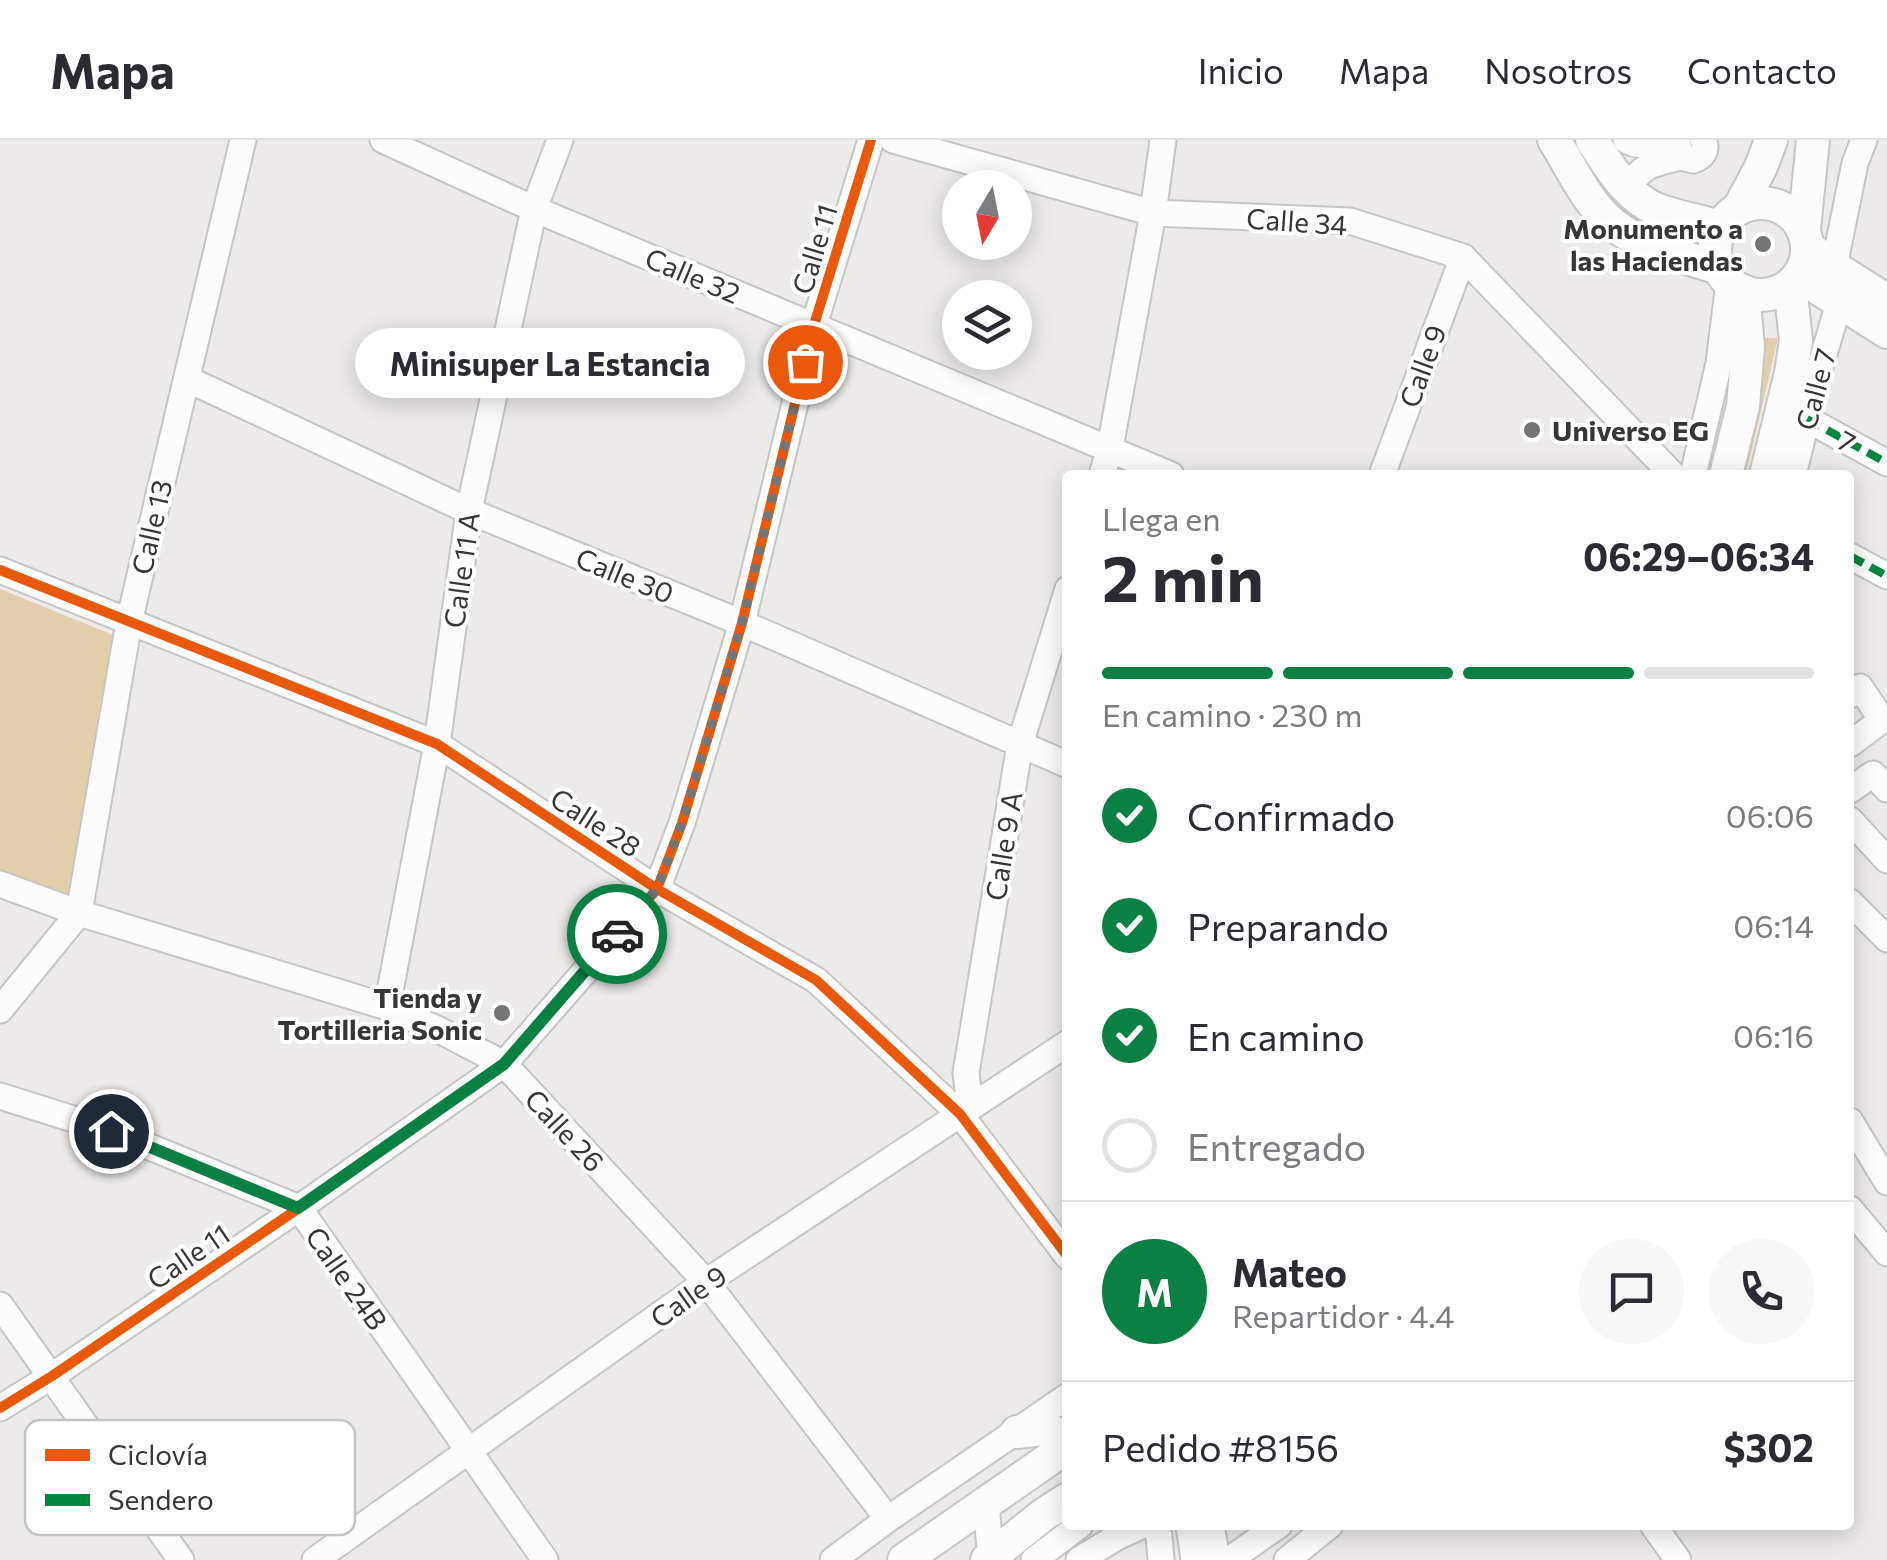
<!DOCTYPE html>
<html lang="es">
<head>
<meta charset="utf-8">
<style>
	:root { --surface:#fff; --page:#f7f7f7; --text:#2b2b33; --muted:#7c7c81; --line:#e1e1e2; --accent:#0b8043 }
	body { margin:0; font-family:Commissioner,sans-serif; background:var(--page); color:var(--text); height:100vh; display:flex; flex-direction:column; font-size:38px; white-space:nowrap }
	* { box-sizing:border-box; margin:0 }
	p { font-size:32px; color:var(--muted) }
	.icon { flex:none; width:55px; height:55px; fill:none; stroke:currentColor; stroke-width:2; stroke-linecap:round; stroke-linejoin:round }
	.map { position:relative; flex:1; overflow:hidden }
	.drawer { position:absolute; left:1062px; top:330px; width:792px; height:1060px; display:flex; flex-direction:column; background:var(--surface); border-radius:10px; box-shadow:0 5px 25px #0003 }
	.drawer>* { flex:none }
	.needle { width:65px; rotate:190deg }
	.buttons { position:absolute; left:942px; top:30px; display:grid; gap:20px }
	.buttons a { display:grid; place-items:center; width:90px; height:90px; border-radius:50%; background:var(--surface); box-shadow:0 5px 25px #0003; font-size:50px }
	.pin { position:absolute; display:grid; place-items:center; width:85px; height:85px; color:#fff; margin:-42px; border:5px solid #fff; border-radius:50%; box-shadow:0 2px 10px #0007 }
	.courier { position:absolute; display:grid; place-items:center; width:100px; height:100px; margin:-50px; border:8px solid #0b8043; border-radius:50%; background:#fff; color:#222; box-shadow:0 2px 12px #0007 }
	.bubble { position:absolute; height:70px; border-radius:35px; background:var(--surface); box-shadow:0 5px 25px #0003; font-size:32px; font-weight:700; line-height:70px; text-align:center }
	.summary em { font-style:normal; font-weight:700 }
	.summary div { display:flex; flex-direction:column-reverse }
	.summary { display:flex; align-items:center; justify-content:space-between; height:170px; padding:0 40px }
	h1 { font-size:65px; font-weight:700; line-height:75px }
	.bar { display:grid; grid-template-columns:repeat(4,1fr); gap:15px 10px; align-content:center; height:120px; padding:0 40px }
	.bar i { height:12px; border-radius:8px; background:var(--line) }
	.bar .current { background:var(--accent) }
	.bar p { grid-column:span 4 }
	.line { display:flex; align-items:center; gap:25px; padding:0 40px; border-top:2px solid var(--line) }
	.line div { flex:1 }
	.round { display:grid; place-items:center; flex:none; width:105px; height:105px; border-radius:52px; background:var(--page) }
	ol { padding:0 40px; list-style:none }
	li { display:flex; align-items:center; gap:30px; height:110px }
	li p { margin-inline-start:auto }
	li .icon { padding:10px; border-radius:50%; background:var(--accent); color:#fff; stroke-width:4 }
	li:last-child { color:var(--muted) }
	li i { width:55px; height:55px; border:5px solid var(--line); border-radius:50% }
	header { display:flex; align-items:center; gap:60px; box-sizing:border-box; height:140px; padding:0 50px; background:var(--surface); border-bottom:2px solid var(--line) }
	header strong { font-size:48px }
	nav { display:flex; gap:55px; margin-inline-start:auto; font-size:35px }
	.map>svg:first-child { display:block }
	.green { fill:#e2ceaa }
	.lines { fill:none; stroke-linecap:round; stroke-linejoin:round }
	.minor-casing { stroke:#c6c5c4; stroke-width:29 }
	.major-casing { stroke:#c6c5c4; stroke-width:36 }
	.minor { stroke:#fcfcfc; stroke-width:25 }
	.major { stroke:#fcfcfc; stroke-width:32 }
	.quiet { stroke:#00873e; stroke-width:8; stroke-dasharray:15 8; stroke-linecap:butt }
	.cycleway-casing { stroke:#fff; stroke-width:16 }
	.cycleway { stroke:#e8590c; stroke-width:10 }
	.done { stroke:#767574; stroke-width:10; stroke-dasharray:0 18 }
	.route { stroke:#0b8043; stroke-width:12 }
	.poi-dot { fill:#767574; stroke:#fff; stroke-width:4 }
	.labels { text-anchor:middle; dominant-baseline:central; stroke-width:8; stroke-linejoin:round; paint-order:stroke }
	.street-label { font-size:28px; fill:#373635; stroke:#fff }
	.poi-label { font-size:28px; font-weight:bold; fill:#373635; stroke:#fff; text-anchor:end }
	.key { fill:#fff; stroke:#c3c3c2; stroke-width:2.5 }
	.key-label { font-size:28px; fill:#373635 }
</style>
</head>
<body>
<header>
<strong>Mapa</strong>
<nav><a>Inicio</a><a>Mapa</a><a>Nosotros</a><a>Contacto</a></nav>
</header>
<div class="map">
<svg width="1887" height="1420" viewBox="0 0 1887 1420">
	<rect width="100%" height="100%" fill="#ecebe9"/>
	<g class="green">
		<polygon points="1758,198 1778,198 1746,335 1735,335"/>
		<polygon points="0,449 113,495 67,758 0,734"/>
	</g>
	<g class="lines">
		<defs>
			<g id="minor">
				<polyline points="383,0 534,69 1171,335"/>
				<polyline points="893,0 1153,73 1350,81 1463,117 1673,335"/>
				<path d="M1626,0C1638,8 1653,4 1667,0"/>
				<path d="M1678,5L1681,17L1693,20C1703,17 1708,10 1703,0"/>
				<path d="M1628,49C1642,23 1654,24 1681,17"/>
				<polyline points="1834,127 1855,23 1864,0"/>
				<polyline points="187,239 469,371 742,483 1068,625"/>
				<polyline points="1807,279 1887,323"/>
				<polyline points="1102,335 1110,308 1153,73 1163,0"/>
				<polyline points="1382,335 1463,117"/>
				<polyline points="1693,335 1719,223 1729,142"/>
				<polyline points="1793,335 1817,238 1839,163"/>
				<polyline points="1850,416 1887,436"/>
				<polyline points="0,430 437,604 657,749 816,840 960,974 1068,1117"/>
				<polyline points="1850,555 1860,547 1882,580 1850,604"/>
				<polyline points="1850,650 1873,634 1887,649"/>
				<polyline points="1850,680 1887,720"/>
				<polyline points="0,744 79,773 387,867 439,890 504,924 706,1142 888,1379"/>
				<polyline points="1850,762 1887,799"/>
				<polyline points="387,867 437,604 469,371 534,69 560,0"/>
				<polyline points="0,870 79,773 129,482 243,0"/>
				<polyline points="0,956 111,991 299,1068 545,1420"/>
				<polyline points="970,968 966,933 1020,604 1068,449"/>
				<polyline points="1850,981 1887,1042"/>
				<polyline points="1850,1069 1887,1113"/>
				<polyline points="0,1165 181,1420"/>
				<polyline points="0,1268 52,1236 299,1068 504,924 657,749 682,683 742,483 814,185 871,0"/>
				<polyline points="986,1364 991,1420"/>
				<polyline points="1154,1385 1159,1396 1161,1420"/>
				<polyline points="1189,1385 1194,1420"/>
				<polyline points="1211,1385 1217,1420"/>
				<polyline points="1653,1385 1678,1420"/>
				<polyline points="315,1420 706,1142 1068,903"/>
				<polyline points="833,1420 888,1379 1068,1256"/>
				<polyline points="1034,1420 1080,1385"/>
				<polyline points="1079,1420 1117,1397 1143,1385"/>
				<polyline points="1229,1420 1279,1385"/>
				<polyline points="1287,1420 1330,1385"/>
			</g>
			<g id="major">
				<path d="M1554,0C1570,25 1584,57 1606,78C1635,106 1682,116 1719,128"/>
				<path d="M1592,0C1609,26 1627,58 1658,70C1677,77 1700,81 1720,87"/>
				<circle cx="1761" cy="109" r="46"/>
				<polyline points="1739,68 1761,27 1771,0"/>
				<polyline points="1804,89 1813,0"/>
				<polyline points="1808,107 1834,127 1887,161"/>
				<polyline points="1799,136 1887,192"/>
				<polyline points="1726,335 1743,266 1748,207 1743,151"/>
				<polyline points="1766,335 1791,233 1796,200 1790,146"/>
				<polyline points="1017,1292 1043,1289 1068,1297"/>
				<polyline points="904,1420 1068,1306"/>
				<polyline points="987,1420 1043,1375 1068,1359"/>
			</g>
		</defs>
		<use href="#minor" class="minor-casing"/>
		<use href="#major" class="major-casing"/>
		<use href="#minor" class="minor"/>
		<use href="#major" class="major"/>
		<g class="quiet">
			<polyline points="1807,279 1887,323"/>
			<polyline points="1850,416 1887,436"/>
		</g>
		<defs>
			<g id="cycleway">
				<polyline points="0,430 437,604 657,749 816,840 960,974 1068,1117"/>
				<polyline points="0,1268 52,1236 299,1068 504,924 657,749 682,683 742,483 814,185 871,0"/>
			</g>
		</defs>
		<use href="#cycleway" class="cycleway-casing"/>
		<use href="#cycleway" class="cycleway"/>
	</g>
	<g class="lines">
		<polyline class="done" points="617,794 657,749 682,683 742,483 805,222"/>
		<polyline class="route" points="111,991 298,1068 504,924 617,794"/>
	</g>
	<g class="poi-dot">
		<circle cx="1763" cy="104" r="10"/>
		<circle cx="1532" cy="290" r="10"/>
		<circle cx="502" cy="873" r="10"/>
	</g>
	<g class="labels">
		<g class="street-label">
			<text transform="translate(1297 81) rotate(4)">Calle 34</text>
			<text transform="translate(814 109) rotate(-73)">Calle 11</text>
			<text transform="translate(693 135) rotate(23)">Calle 32</text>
			<text transform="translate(1422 226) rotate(-70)">Calle 9</text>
			<text transform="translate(1815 249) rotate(-75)">Calle 7</text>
			<text transform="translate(1847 301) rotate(29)">7</text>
			<text transform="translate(151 387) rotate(-77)">Calle 13</text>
			<text transform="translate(461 430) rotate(-82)">Calle 11 A</text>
			<text transform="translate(625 435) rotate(22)">Calle 30</text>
			<text transform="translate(596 682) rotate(33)">Calle 28</text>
			<text transform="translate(1003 706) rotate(-81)">Calle 9 A</text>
			<text transform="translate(565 990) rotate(47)">Calle 26</text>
			<text transform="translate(188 1116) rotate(-34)">Calle 11</text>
			<text transform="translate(347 1138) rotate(55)">Calle 24B</text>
			<text transform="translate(688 1156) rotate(-35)">Calle 9</text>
		</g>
		<g class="poi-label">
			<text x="1743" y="88">Monumento a<tspan x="1743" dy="32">las Haciendas</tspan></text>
			<text x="1552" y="290" text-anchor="start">Universo EG</text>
			<text x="482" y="857">Tienda y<tspan x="482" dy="32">Tortilleria Sonic</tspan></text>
		</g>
	</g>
	<rect x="25" y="1280" width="330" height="115" rx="15" class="key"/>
	<rect x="45" y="1309" width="45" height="12" fill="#e8590c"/>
	<rect x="45" y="1354" width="45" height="12" fill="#00873e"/>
	<g class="key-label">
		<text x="108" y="1325">Ciclovía</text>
		<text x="108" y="1370">Sendero</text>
	</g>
</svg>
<div class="buttons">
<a><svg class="needle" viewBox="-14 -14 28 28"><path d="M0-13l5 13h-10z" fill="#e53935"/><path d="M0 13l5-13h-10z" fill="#7c7c81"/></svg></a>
<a><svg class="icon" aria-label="layers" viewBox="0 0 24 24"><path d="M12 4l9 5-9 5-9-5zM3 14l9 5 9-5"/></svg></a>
</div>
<div class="pin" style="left:805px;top:222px;background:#ea580c"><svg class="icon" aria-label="bag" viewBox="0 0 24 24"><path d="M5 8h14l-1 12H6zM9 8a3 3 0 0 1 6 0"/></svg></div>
<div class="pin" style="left:111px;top:991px;background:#1f2937"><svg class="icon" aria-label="home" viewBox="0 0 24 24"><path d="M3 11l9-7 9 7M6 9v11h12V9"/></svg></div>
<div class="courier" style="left:617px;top:794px"><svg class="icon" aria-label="car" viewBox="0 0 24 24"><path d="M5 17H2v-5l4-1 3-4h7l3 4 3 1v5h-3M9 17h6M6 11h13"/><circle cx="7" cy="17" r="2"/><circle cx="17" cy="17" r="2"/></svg></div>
<div class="bubble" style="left:355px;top:188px;width:390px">Minisuper La Estancia</div>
<section class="drawer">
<div class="summary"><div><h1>2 min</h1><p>Llega en</p></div><em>06:29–06:34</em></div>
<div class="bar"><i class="current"></i><i class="current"></i><i class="current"></i><i></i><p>En camino · 230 m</p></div>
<ol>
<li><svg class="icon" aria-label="check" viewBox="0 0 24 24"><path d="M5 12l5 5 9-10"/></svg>Confirmado<p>06:06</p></li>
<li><svg class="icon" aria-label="check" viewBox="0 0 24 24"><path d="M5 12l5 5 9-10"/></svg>Preparando<p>06:14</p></li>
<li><svg class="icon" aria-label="check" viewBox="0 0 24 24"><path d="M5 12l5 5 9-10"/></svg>En camino<p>06:16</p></li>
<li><i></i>Entregado</li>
</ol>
<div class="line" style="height:180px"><b class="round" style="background:var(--accent);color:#fff">M</b><div><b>Mateo</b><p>Repartidor · 4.4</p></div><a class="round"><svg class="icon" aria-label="chat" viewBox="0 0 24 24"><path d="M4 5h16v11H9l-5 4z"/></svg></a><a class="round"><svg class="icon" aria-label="phone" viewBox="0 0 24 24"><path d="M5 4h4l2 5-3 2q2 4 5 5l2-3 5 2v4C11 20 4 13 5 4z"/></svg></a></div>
<div class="line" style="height:130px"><div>Pedido #8156</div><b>$302</b></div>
</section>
</div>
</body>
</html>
